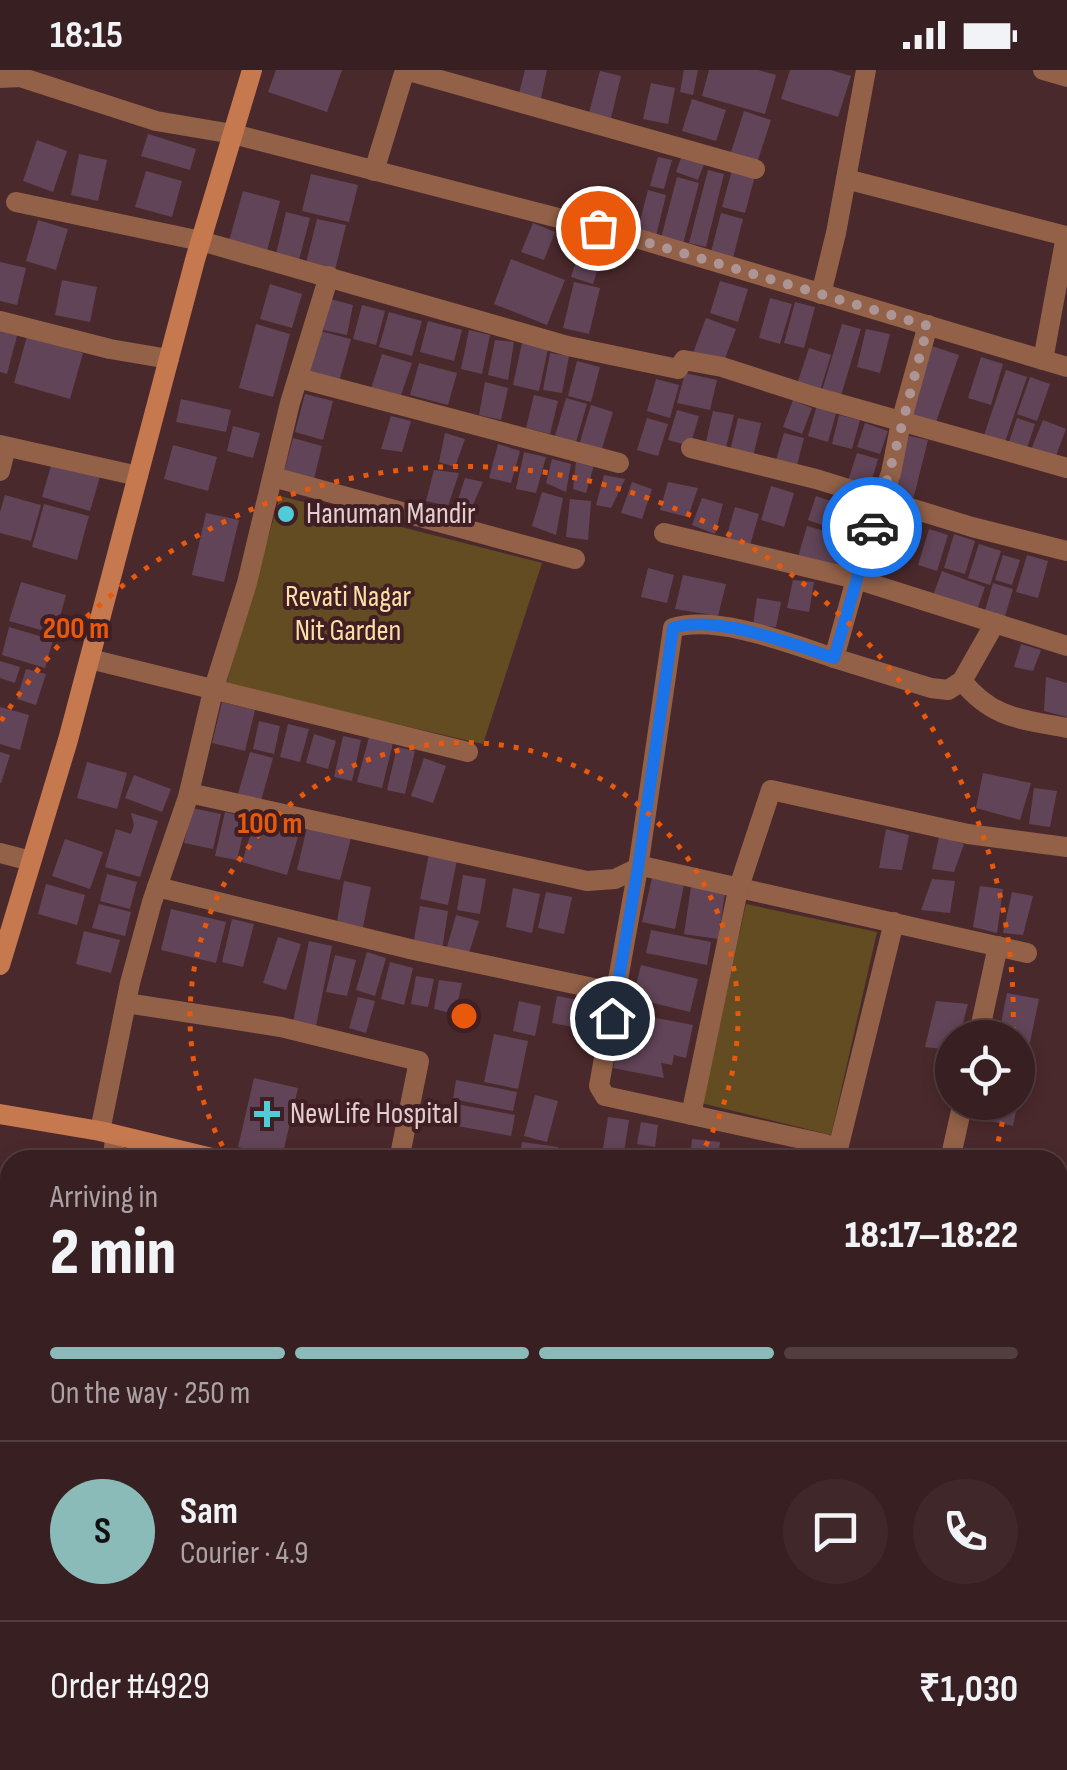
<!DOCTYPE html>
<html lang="en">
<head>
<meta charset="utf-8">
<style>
	:root { --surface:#381f21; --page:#3f272a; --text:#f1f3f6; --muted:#aba2a5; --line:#523d3f; --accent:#8bbbb9 }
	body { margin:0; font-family:"Sofia Sans Condensed",sans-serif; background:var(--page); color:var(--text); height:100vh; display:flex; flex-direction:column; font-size:38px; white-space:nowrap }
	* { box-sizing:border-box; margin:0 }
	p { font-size:32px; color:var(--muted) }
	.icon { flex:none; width:55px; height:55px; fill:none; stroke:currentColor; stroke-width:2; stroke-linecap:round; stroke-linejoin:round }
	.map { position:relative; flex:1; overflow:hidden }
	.panel { position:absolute; left:0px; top:1080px; width:1068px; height:620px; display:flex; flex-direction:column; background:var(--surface); border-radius:30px 30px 0 0; box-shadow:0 5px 15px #0003,0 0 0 2px var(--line) }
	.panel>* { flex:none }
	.controls { position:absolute; left:935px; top:950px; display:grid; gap:20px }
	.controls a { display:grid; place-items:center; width:100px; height:100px; border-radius:50%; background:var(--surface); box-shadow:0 5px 15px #0003,0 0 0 2px var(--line); font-size:50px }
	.pin { position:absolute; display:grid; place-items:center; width:85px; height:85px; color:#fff; margin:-42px; border:5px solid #fff; border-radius:50%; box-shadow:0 2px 10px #0007 }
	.courier { position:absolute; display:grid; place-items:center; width:100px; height:100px; margin:-50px; border:8px solid #1a73e8; border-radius:50%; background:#fff; color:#222; box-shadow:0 2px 12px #0007 }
	.head em { font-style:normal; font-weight:800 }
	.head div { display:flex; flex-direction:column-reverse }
	.head { display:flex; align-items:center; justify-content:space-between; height:170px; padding:0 50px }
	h1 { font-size:65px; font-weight:800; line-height:75px }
	.bar { display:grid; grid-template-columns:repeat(4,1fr); gap:15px 10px; align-content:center; height:120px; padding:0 50px }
	.bar i { height:12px; border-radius:8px; background:var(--line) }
	.bar .selected { background:var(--accent) }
	.bar p { grid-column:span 4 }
	.line { display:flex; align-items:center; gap:25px; padding:0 50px; border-top:2px solid var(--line) }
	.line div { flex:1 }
	.round { display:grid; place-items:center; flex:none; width:105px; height:105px; border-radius:52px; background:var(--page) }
	.status { display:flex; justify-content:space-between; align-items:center; height:70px; padding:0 50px; background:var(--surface); direction:ltr }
	.status svg { height:28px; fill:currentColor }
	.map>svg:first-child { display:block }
	.green { fill:#634c21 }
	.building { fill:#614457 }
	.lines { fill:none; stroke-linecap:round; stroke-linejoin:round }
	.street { stroke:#926148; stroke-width:20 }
	.secondary { stroke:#c6784f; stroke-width:20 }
	.done { stroke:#ad9495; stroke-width:10; stroke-dasharray:0 18 }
	.route { stroke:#1a73e8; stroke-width:12 }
	.ring { fill:none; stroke:#e8590c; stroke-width:5; stroke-dasharray:5 10 }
	.poi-dot { fill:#52cbd9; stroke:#3f1f23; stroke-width:4 }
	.labels { text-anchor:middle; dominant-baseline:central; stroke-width:8; stroke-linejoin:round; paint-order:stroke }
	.poi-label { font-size:30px; fill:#e3cdce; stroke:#3f1f23; text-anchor:start }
	.park-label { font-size:30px; fill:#ffdea5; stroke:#3f1f23 }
	.centre { fill:#e8590c; stroke:#3f1f23; stroke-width:5 }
	.ring-label { font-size:30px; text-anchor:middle; font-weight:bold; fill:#e8590c; stroke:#3f1f23; stroke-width:8; stroke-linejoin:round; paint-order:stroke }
</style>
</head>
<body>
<div class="status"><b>18:15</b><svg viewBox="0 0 49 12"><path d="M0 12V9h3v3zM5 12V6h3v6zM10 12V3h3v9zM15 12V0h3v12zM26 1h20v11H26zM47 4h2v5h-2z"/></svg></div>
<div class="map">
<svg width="1067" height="1700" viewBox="0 0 1067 1700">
	<rect width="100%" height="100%" fill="#4a292c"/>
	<g class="green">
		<polygon points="280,426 542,493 483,674 226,615"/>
		<polygon points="746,834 877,862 831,1065 701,1033"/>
	</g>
	<g class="building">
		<polygon points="276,0 342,0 327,42 268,22"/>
		<polygon points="525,0 547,0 540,33 518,27"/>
		<polygon points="684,0 698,0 693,25 680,22"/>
		<polygon points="709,0 758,0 776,5 765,44 702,26"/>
		<polygon points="790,0 831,0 851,6 838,47 781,29"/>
		<polygon points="600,1 621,6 611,48 589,43"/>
		<polygon points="651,13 675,18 668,54 643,49"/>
		<polygon points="692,29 726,40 716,71 682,61"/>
		<polygon points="744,41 771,50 758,90 731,82"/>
		<polygon points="148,64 196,79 190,100 141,86"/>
		<polygon points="37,70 67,81 53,122 23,111"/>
		<polygon points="79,84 107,90 98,131 71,125"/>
		<polygon points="682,85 704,94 698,110 676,102"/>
		<polygon points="658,87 672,90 664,119 650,116"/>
		<polygon points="708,100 724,104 706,177 689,173"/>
		<polygon points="732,100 755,106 745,143 722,137"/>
		<polygon points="146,101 182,111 172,147 135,137"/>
		<polygon points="311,104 358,115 349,152 302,141"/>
		<polygon points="677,107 699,113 683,174 661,168"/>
		<polygon points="648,120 666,125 656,166 637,162"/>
		<polygon points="243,121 280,131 267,181 229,171"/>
		<polygon points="286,142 310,148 299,190 276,184"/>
		<polygon points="721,143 743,149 733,188 711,182"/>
		<polygon points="317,149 346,155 335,200 306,193"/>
		<polygon points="38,150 68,159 56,200 26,191"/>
		<polygon points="533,153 555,162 544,190 521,182"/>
		<polygon points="583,169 605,176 593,214 571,207"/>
		<polygon points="511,189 565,210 547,255 494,234"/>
		<polygon points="0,192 26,198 17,235 0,231"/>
		<polygon points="62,210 97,217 90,252 55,245"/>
		<polygon points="720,211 748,219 738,252 710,243"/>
		<polygon points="574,212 600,218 589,264 563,258"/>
		<polygon points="270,214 302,224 292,258 260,249"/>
		<polygon points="770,228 792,234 780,274 759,268"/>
		<polygon points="330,229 353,235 347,265 323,260"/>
		<polygon points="795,232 815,237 804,278 784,273"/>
		<polygon points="362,235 385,241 376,275 353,269"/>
		<polygon points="389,242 422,251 412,286 379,277"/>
		<polygon points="706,248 736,259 723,294 693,283"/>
		<polygon points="428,251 462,260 454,291 420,282"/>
		<polygon points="256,254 290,264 273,327 239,318"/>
		<polygon points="842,254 861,259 840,329 821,324"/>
		<polygon points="0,257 18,262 7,304 0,302"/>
		<polygon points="866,259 890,264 880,303 857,297"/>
		<polygon points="469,260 490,265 482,304 461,299"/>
		<polygon points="320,261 351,269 339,312 307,303"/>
		<polygon points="27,266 83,283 70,329 14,313"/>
		<polygon points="495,270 514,272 508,310 488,305"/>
		<polygon points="522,273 548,279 539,321 513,315"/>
		<polygon points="932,276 959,285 934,358 907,348"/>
		<polygon points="809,278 831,285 819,324 796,317"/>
		<polygon points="550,283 569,286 562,323 543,320"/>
		<polygon points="382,284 412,293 399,331 370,322"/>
		<polygon points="981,287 1003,294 991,335 968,328"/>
		<polygon points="577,291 600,297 591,332 568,326"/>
		<polygon points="419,293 457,303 448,335 410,325"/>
		<polygon points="1006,300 1027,307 1004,375 983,368"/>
		<polygon points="685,303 717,310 710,340 677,333"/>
		<polygon points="1030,307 1050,314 1037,351 1017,344"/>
		<polygon points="656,309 679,315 670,348 647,341"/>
		<polygon points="485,312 508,318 501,350 479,345"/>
		<polygon points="305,324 333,331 323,370 295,362"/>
		<polygon points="534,325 558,331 550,364 526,358"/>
		<polygon points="566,328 587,334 576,372 555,366"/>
		<polygon points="181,329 231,340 226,362 176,352"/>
		<polygon points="793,330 812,338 802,364 783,357"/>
		<polygon points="591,335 613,342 601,382 579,375"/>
		<polygon points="817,335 837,340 828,372 808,366"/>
		<polygon points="677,340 699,346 690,376 668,370"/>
		<polygon points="713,341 734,345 725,381 705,376"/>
		<polygon points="839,345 860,350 852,379 832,374"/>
		<polygon points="391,346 411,351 402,382 381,379"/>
		<polygon points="647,348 668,354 658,386 637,380"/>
		<polygon points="738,348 761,353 753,387 730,381"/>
		<polygon points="1017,348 1035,354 1026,381 1008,375"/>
		<polygon points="1043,350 1066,359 1054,391 1030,382"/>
		<polygon points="865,353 888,361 880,384 857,377"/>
		<polygon points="233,356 260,363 253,388 227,381"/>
		<polygon points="445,363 465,369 455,397 439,392"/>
		<polygon points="784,363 804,368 796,399 775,394"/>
		<polygon points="905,365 928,370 913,430 890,424"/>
		<polygon points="293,368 322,376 314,409 284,402"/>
		<polygon points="498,374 520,381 511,413 489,408"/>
		<polygon points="173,375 217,387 208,421 164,409"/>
		<polygon points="524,382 546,387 536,423 516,419"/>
		<polygon points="857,383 878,389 869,420 847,414"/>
		<polygon points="53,389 101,403 90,441 42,427"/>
		<polygon points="552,389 571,394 566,422 546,413"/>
		<polygon points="576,391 594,395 586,423 573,419"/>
		<polygon points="434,400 459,403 448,436 426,431"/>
		<polygon points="604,405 625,409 611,438 596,435"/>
		<polygon points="465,408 483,412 472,437 456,436"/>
		<polygon points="632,412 652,419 642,449 621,443"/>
		<polygon points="668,412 698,418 688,447 660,440"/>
		<polygon points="771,416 794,423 784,457 761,450"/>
		<polygon points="542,422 563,428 556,465 532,456"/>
		<polygon points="5,425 41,435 31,471 0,463 0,442"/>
		<polygon points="816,426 842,435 834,459 808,450"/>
		<polygon points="702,428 723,434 715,464 692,455"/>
		<polygon points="570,429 591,431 588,470 566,467"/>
		<polygon points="44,434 89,446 77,490 32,477"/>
		<polygon points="735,437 759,444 749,479 725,472"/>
		<polygon points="206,443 239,450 224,512 192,505"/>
		<polygon points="884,445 906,454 894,485 872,476"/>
		<polygon points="807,456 860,471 851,502 798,487"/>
		<polygon points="929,459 948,465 937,501 918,495"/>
		<polygon points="954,464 975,471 965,504 944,498"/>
		<polygon points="979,474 1001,481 990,515 968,508"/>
		<polygon points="1003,485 1020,490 1012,515 995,510"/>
		<polygon points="1027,485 1048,491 1038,528 1016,522"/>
		<polygon points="648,498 674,505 667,533 641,527"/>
		<polygon points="942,501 985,517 976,543 932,528"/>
		<polygon points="683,505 726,514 718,546 675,539"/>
		<polygon points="793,510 814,512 809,542 787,538"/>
		<polygon points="21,512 66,525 55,564 9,551"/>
		<polygon points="993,513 1013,519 1004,550 984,544"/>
		<polygon points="757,528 781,532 776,557 753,555"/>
		<polygon points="9,557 53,570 45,598 2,585"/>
		<polygon points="1021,574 1041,580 1033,601 1014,597"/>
		<polygon points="0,591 20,597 15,613 0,608"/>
		<polygon points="26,599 46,604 36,635 17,629"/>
		<polygon points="1046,607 1067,613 1067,647 1044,641"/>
		<polygon points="222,632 255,640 245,681 212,673"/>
		<polygon points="0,637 29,645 20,680 0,674"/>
		<polygon points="259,651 280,656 274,684 253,679"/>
		<polygon points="288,654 309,659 300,692 280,687"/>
		<polygon points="314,664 336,671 328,699 306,693"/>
		<polygon points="343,666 361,670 352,711 334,707"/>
		<polygon points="369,667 393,673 382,718 357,712"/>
		<polygon points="397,677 415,681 405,724 387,720"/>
		<polygon points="0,682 10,685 1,713 0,713"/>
		<polygon points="250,682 273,688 261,731 238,724"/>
		<polygon points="424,688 446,696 433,733 411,726"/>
		<polygon points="87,692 127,703 117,739 77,728"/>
		<polygon points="983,703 1031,713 1020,750 976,738"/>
		<polygon points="134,705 171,719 162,742 125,728"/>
		<polygon points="1034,718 1057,721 1050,757 1029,754"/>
		<polygon points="192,738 221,744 213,779 184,773"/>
		<polygon points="225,742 247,747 237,790 215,786"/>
		<polygon points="131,743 158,751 140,807 105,797 116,759 131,764 134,755"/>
		<polygon points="255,750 299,763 287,805 242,792"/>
		<polygon points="307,757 351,768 340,810 297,800"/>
		<polygon points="886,759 909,765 902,800 879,798"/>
		<polygon points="939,767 964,774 954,802 932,799"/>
		<polygon points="65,769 103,782 90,819 52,806"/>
		<polygon points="429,784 457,790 448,835 420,829"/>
		<polygon points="107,804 137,812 130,839 100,831"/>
		<polygon points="463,805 486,809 480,844 457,840"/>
		<polygon points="652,808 684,815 675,859 642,852"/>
		<polygon points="932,809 955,811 950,843 921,840"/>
		<polygon points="344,811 371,817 363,857 337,852"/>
		<polygon points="46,814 85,825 77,855 38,844"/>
		<polygon points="980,816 1003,819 997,863 973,857"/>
		<polygon points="691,817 725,823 718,869 684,864"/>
		<polygon points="513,818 540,824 532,863 506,857"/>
		<polygon points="546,822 572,827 564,864 538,858"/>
		<polygon points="1012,822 1033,826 1023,865 1003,863"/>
		<polygon points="99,834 131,842 125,866 92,858"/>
		<polygon points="420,836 448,841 442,880 413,875"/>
		<polygon points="171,839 226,852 216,893 161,880"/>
		<polygon points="456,845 479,851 469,883 447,877"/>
		<polygon points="232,849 254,854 243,897 222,892"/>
		<polygon points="651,860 711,872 707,895 646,883"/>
		<polygon points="84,861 120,870 111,903 76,894"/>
		<polygon points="278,867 301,874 286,920 263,913"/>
		<polygon points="309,871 332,876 316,956 293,952"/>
		<polygon points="367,882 386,888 375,926 356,920"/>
		<polygon points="335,885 356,890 347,926 326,922"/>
		<polygon points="390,892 413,898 404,935 381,929"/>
		<polygon points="641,895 698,909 690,942 633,928"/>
		<polygon points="416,906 434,909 428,937 411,934"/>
		<polygon points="439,910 462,913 455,944 434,939"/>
		<polygon points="1007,923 1039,929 1019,1025 1018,968 998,968"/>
		<polygon points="557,926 594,933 589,960 552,953"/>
		<polygon points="358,927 375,931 366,963 349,958"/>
		<polygon points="519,931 541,936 535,966 513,961"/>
		<polygon points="936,931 968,934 959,968 952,968 952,980 925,977"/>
		<polygon points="625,942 693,955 686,988 674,985 672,995 661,993 664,1008 613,998"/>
		<polygon points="494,964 528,971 518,1019 484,1012"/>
		<polygon points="254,1008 298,1018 282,1087 238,1077"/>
		<polygon points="456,1010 517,1022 513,1041 453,1029"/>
		<polygon points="535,1025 558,1031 547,1072 524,1066"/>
		<polygon points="984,1032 1018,1032 1013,1056 981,1049"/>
		<polygon points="451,1033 515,1045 511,1066 447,1054"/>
		<polygon points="608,1047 629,1050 624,1082 603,1079"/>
		<polygon points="641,1052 658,1055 655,1077 637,1074"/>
		<polygon points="692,1069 720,1072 718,1090 690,1090"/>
		<polygon points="522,1072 558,1077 556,1090 519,1090"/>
		<polygon points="573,1079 609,1087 608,1090 571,1090"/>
		<polygon points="745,1082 777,1088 776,1090 743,1090"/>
		<polygon points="1058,1322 1067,1322 1067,1360 1058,1359"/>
		<polygon points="4,1558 10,1559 10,1593 0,1592"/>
	</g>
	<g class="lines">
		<g class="street">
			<polyline points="1043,0 1067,7"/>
			<polyline points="0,8 20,7 156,51 233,64 636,168 1067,297"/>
			<polyline points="374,101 405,0 755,99"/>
			<polyline points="846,109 1066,166 1043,290"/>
			<polyline points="16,132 201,171 568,276 678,299 684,290 722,297 815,327 1067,398"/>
			<polyline points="821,224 836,163 866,0"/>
			<polyline points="0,251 110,279 169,289"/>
			<polyline points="298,308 619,393"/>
			<polyline points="0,375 138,406"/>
			<polyline points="691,378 816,409 972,457 1067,481"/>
			<polyline points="0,401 6,377"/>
			<polyline points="273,407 575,489"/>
			<polyline points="664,463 856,509 1067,576"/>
			<polyline points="834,588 931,618 948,620 962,611 995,553"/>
			<polyline points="90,589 468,682"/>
			<path d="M962,611C993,649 1021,649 1067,658"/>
			<polyline points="189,723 587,811 615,809 642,796 1027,883"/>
			<polyline points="0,783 31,791"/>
			<polyline points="157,817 414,880 617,923"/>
			<polyline points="126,933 281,957 419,991 399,1090"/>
			<polyline points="978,968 998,876"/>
			<polyline points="691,1045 738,820 771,720 968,764 1067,777"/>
			<polyline points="100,1061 130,913 152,832 188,727 213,621 247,513 290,333 329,206"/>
			<polyline points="838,1079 894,852"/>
			<polyline points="113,1090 115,1065"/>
			<path d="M840,1090L838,1079L825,1074L605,1026L599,1016L638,798L673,558C715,544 792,574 834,588L869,463L891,403L901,352L928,255"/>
			<polyline points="950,1090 963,1032"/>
			<polyline points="0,1185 10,1187"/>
			<polyline points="1058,1274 1067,1246"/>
			<polyline points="0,1305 10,1308"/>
			<polyline points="0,1434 10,1435"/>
			<polyline points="1058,1442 1067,1441"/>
			<polyline points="1058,1620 1067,1623"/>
			<polyline points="0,1680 10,1682"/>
			<polyline points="44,1690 85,1700"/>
			<polyline points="544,1690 545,1700"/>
			<polyline points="108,1700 109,1690"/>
			<polyline points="713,1700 714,1690"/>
			<polyline points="807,1700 808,1690"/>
			<polyline points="897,1700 898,1690"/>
			<polyline points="1019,1700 1022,1690"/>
		</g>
		<g class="secondary">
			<polyline points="0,895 68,670 195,190 252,0"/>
			<polyline points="0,1044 100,1061 220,1090"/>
			<polyline points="1058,1274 1067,1275"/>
		</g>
	</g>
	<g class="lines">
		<path class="done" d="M598,158L928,256C909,323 895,391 872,457"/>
		<path class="route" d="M612,948L638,798L673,558C715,544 792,574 834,588L872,457"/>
	</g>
	<g class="ring">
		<path d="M230 1089A274 274 0 1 1 698 1089"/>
		<path d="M1005 1037A549 549 0 0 1 994 1088M1 651A549 549 0 0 1 1013 965"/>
	</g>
	<g class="poi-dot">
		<circle cx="286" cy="444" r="10"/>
		<path d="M262 1029h10v10h10v10h-10v10h-10v-10h-10v-10h10z"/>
	</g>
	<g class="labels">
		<g class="poi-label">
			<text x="306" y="444">Hanuman Mandir</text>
			<text x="290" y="1044">NewLife Hospital</text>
		</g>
		<g class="park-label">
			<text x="348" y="527">Revati Nagar<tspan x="348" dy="34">Nit Garden</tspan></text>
		</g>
	</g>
	<circle cx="464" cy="946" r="15" class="centre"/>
	<g class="ring-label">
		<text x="76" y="568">200 m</text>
		<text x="270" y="763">100 m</text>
	</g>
</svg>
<div class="controls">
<a><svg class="icon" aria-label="locate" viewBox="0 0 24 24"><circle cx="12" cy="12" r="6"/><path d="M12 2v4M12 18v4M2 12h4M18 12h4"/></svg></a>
</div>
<div class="pin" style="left:598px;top:158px;background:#ea580c"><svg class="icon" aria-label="bag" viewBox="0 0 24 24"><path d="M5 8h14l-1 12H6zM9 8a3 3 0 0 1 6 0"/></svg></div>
<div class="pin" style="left:612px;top:948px;background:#1f2937"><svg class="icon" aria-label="home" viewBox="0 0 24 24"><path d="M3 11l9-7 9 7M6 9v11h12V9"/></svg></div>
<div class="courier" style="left:872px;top:457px"><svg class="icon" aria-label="car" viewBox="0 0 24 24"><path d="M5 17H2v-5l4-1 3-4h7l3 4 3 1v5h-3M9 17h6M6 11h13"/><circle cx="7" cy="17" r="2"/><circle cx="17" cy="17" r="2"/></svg></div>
<section class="panel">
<div class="head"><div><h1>2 min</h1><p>Arriving in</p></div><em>18:17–18:22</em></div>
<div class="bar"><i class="selected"></i><i class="selected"></i><i class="selected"></i><i></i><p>On the way · 250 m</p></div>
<div class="line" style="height:180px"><b class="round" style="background:var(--accent);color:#111">S</b><div><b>Sam</b><p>Courier · 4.9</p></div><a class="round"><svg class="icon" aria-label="chat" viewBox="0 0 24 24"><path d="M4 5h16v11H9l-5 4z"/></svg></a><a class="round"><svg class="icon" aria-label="phone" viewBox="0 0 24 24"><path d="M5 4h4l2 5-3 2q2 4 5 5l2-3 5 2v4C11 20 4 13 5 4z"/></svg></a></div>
<div class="line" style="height:130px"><div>Order #4929</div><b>₹1,030</b></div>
</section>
</div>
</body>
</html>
